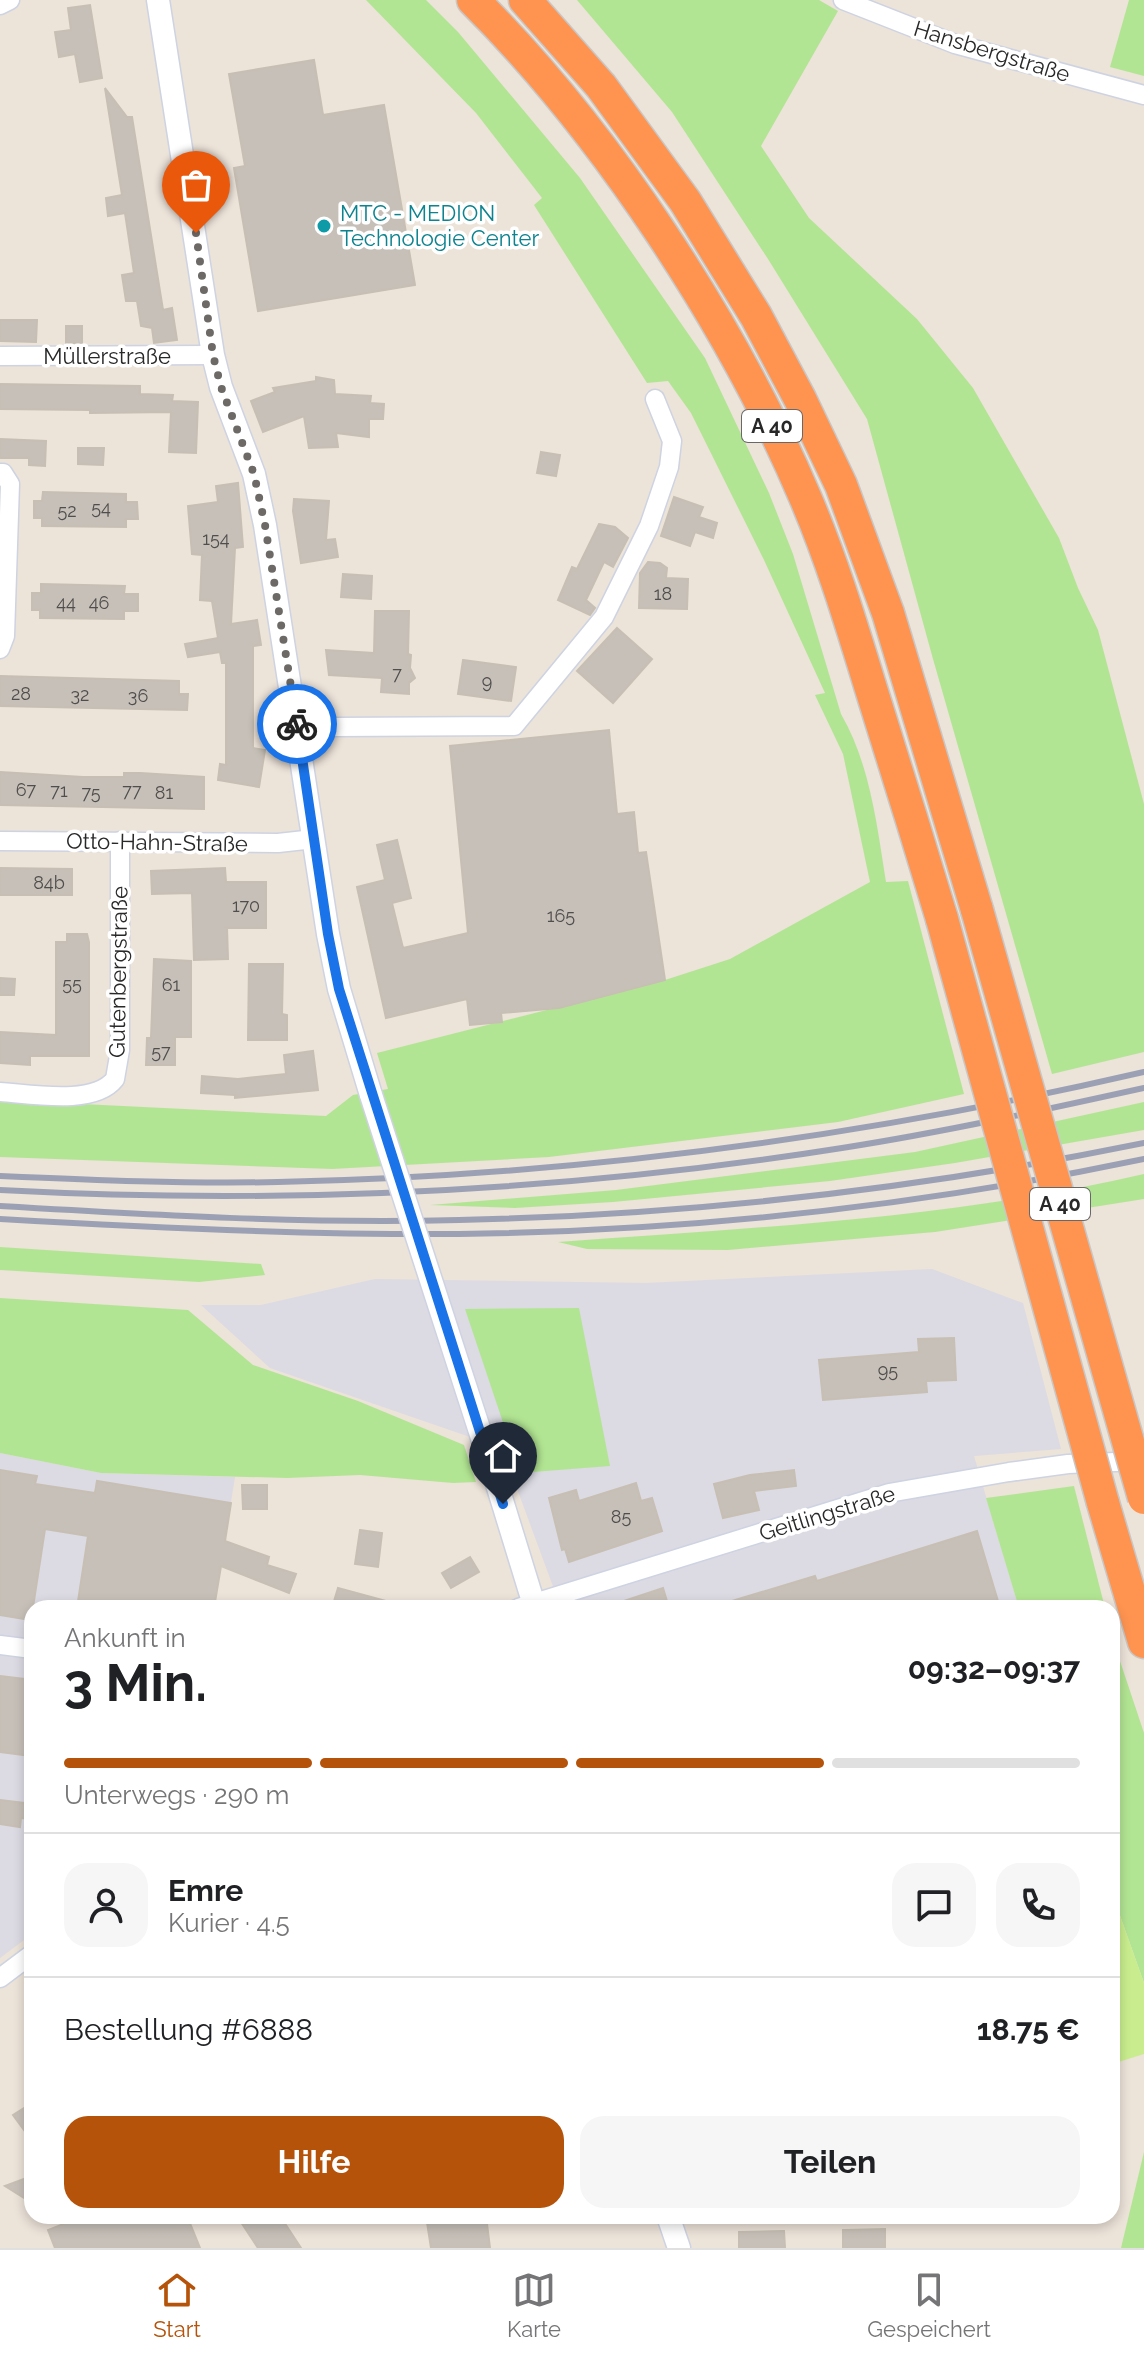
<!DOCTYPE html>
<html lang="de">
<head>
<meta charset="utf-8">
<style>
	:root { --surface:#fff; --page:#f6f6f6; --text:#202124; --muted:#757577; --line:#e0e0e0; --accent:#b45309 }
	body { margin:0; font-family:Raleway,sans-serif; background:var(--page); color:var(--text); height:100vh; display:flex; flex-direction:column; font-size:30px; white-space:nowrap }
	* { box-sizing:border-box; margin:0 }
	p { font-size:26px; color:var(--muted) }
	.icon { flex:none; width:44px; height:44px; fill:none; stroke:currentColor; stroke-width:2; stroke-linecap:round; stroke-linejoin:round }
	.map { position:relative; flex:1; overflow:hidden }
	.panel { position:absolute; left:24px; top:1600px; width:1096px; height:624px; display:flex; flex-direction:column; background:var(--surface); border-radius:24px; box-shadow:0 4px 12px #0003 }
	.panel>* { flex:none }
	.pin { position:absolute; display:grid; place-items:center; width:68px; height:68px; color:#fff; margin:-82px -34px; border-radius:50% 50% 50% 0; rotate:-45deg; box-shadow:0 0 8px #0007 }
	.pin .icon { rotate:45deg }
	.courier { position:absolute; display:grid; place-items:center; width:80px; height:80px; margin:-40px; border:6px solid #1a73e8; border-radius:50%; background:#fff; color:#222; box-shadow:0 2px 10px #0007 }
	.summary em { font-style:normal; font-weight:700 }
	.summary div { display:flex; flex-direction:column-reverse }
	.summary { display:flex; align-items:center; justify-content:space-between; height:136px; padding:0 40px }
	h1 { font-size:52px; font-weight:700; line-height:60px }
	.bar { display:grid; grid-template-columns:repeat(4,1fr); gap:12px 8px; align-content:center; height:96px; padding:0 40px }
	.bar i { height:10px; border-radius:6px; background:var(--line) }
	.bar .active { background:var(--accent) }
	.bar p { grid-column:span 4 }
	.line { display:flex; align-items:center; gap:20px; padding:0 40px; border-top:2px solid var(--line) }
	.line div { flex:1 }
	.round { display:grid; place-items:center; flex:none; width:84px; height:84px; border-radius:24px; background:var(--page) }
	.cta { display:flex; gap:16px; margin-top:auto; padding:16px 40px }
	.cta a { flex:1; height:92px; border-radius:24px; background:var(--accent); color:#fff; font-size:32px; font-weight:700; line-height:92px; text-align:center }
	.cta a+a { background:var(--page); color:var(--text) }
	.menu { display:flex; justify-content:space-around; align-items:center; height:112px; border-top:2px solid var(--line); background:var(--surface); font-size:22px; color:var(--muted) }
	.menu a { display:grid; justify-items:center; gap:4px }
	.menu .active { color:var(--accent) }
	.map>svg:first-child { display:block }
	.industrial { fill:#dcdae3 }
	.green { fill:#b2e593 }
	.pitch { fill:#c9ed8e }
	.building { fill:#c7c0b9; stroke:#c7bfb3; stroke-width:2 }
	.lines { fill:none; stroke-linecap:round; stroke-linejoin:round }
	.minor-casing { stroke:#ced3e2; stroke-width:21 }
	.tertiary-casing { stroke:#ced3e2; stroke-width:25 }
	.motorway-casing { stroke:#c7c7c7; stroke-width:35 }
	.minor { stroke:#fff; stroke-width:18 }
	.tertiary { stroke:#fff; stroke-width:22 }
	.motorway { stroke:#ff9451; stroke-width:32 }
	.rail { stroke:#9ca0b4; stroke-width:6 }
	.tertiary-bridge-casing { stroke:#ced3e2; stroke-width:25; stroke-linecap:butt }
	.motorway-bridge-casing { stroke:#c7c7c7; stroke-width:35; stroke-linecap:butt }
	.tertiary-bridge { stroke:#fff; stroke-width:22 }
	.motorway-bridge { stroke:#ff9451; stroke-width:32 }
	.done { stroke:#6d6966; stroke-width:8; stroke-dasharray:0 14.4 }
	.route { stroke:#1a73e8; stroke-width:10 }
	.culture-dot { fill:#0f9aa8; stroke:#fff; stroke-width:3 }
	.labels { text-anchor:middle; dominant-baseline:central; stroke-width:7; stroke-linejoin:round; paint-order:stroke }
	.number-label { font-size:18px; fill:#504e4c }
	.shield { fill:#fff; stroke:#686868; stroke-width:2 }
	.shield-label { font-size:20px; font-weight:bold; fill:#282828 }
	.street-label { font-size:22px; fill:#282828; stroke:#fff }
	.culture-label { font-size:22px; fill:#0d838f; stroke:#fff; text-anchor:start }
</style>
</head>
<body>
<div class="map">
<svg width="1144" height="2248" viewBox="0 0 1144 2248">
	<rect width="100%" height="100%" fill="#ece3d9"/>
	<g class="industrial">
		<polygon points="932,1269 1023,1303 1061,1449 974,1456 1019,1608 561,1608 502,1448 270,1368 201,1305 261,1305 375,1279 646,1283"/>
		<polygon points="0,1453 101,1473 235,1477 214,1608 32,1608 32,1934 0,1958"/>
	</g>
	<g class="green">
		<path d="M366,0H426L458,32L580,178L705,358L769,493L793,554L841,714C870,764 877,825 886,882L908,881L964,1094L838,1122L549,1157L332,1169L0,1157V1100L326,1116L353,1095L388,1089L377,1053L665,980L730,959L870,882L843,754L815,695L825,693L764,560L691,413L668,381L647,383L534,205L542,198L476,113Z"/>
		<polygon points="577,0 819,0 838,11 761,146 809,218 917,319 973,388 1059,538 1078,588 1098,630 1144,804 1144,1052 1052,1074 933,659 867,419 768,259 672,112"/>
		<polygon points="1129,0 1144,0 1144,76 1110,67"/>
		<polygon points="1144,1102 1144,1130 955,1163 830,1181 613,1202 515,1208 430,1205 616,1190 915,1152"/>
		<path d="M1144,1174V1199L935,1232L728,1250L587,1249L558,1242C751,1228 955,1218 1144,1174Z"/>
		<polygon points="0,1247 261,1264 265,1275 199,1282 0,1270"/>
		<polygon points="0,1298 188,1310 253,1365 358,1401 464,1445 476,1482 453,1483 360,1475 287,1478 101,1473 0,1453"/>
		<polygon points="579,1308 610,1466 520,1473 465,1309"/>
		<polygon points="1074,1486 1105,1608 1019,1608 986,1498"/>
		<polygon points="1112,1637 1144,1733 1144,1983 1112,1893"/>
		<polygon points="1144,2152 1144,2248 1121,2248"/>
	</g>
	<polygon class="pitch" points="1112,1893 1144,1983 1144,2054 1112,2064"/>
	<g class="building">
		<polygon points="90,5 102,78 80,82 75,54 59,57 55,32 71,30 68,8"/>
		<polygon points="314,60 323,115 384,105 415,285 258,311 234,168 245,166 229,74"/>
		<polygon points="105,88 127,117 132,117 163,310 172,308 177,340 154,343 152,328 141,326 137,301 126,301 122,275 134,273 125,213 108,216 106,198 122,195"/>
		<polygon points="0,320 37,320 36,342 0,341"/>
		<rect x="66" y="326" width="16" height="17"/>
		<polygon points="316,377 334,380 335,394 371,396 370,403 384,404 383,419 369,419 369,437 336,433 338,447 309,448 304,416 263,432 251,401 275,392 273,388 316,381"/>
		<polygon points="0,384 140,386 140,394 173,395 172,401 198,402 196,453 169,452 171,412 90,413 90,410 0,409"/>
		<polygon points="0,439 46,441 45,466 29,465 29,458 0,458"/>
		<polygon points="78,448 104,448 103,465 78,464"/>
		<polygon points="541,452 560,455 556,476 537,473"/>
		<polygon points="238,483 243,547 235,548 231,624 257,620 261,645 253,646 253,748 265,750 259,787 218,780 220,764 226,765 226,663 222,663 220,652 188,657 185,644 218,638 212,601 200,600 202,555 192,554 188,506 218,502 216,486"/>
		<polygon points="43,492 126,494 126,502 137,502 138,519 126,519 126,527 42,526 42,518 34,518 34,501 42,501"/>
		<polygon points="674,497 703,507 699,517 717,523 713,538 695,532 690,546 661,536"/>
		<polygon points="294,499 329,501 326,540 335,539 338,557 301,563 293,511"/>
		<polygon points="599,524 615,527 628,538 613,567 604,562 586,600 595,608 590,615 558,600 572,567 577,569"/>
		<polygon points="648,562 660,563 667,568 666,578 688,579 687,609 639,608 640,573"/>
		<polygon points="343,574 372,576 371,599 341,597"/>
		<polygon points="41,584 125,586 124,594 138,594 138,611 124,611 124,619 40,618 40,610 32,610 32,593 41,593"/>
		<polygon points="375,611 409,611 408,654 411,655 410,668 415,678 409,683 409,694 381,692 382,678 329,675 326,650 374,653"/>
		<polygon points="617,628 652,659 613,703 577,671"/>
		<polygon points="463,660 516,667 511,701 458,694"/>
		<polygon points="0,676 179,681 179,694 188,694 187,710 0,706"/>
		<polygon points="609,730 617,814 634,812 638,853 646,852 665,980 559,1008 501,1013 502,1022 470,1025 467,999 386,1018 357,887 385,880 377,845 397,840 411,898 392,903 403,948 468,933 450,746"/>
		<polygon points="0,772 83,777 124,777 124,773 140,773 204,777 204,809 0,805"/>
		<polygon points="0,868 72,869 72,895 0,895"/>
		<polygon points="225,868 226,882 266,882 266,928 227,928 228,959 194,960 192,893 152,894 151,871"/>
		<polygon points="67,934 87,934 89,942 89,1056 30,1056 30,1065 0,1063 0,1032 56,1035 56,942 67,942"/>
		<polygon points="154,959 191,961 191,1037 175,1037 175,1065 146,1065 147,1038 151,1038"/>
		<polygon points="249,964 283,964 282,1014 287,1015 287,1040 248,1040"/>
		<polygon points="0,978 15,979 14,995 0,995"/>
		<polygon points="313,1051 318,1090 235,1098 235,1095 201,1093 202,1076 238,1079 286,1074 284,1055"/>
		<polygon points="954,1338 956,1380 926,1381 927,1392 823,1400 819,1360 919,1352 918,1339"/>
		<polygon points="0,1470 37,1476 35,1484 95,1493 97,1481 231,1503 225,1541 269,1557 267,1565 296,1574 289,1593 221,1566 214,1608 77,1608 88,1536 45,1529 31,1620 0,1615"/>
		<polygon points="794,1470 796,1486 754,1491 759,1510 723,1518 714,1484 750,1475"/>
		<polygon points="636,1483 641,1501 652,1498 662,1531 569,1562 565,1549 562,1550 549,1498 576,1490 579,1501"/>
		<polygon points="242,1485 267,1485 267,1509 243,1509"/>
		<polygon points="360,1530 382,1533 378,1567 355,1564"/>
		<polygon points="977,1531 1000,1608 722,1608 722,1604 815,1576 817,1581"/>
		<polygon points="470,1557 479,1572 451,1588 442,1573"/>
		<polygon points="338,1588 397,1604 397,1608 332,1608"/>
		<polygon points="663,1588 669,1608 612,1608 612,1605"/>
		<polygon points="0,1676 32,1680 32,1756 0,1752"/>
		<polygon points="0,1800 32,1804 32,1819 21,1818 20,1827 0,1824"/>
		<polygon points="32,2103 32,2141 13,2115"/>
		<polygon points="32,2176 32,2203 5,2186"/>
		<polygon points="84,2216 187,2216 200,2248 55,2248 48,2230"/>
		<polygon points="237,2216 280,2216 301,2248 258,2248"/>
		<polygon points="426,2216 486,2216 490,2248 431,2248"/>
		<polygon points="885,2229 885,2248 843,2248 843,2230"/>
		<polygon points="784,2231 785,2248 739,2248 739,2232"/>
	</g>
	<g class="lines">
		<defs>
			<g id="minor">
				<polyline points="843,0 955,44 1144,95"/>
				<polyline points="0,5 10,0"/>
				<polyline points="0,356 213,355"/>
				<polyline points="0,473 3,473 10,484 5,636 0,649"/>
				<polyline points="298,731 334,727 514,726 604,617 649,526 669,467 672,441 655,399"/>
				<polyline points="0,841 278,843 314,839"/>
				<path d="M0,1092C31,1094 94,1106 115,1079L120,1050V841"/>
				<polyline points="518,1608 889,1493 1009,1472 1068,1464 1139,1461"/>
				<polyline points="0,1645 32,1649"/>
				<polyline points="0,1978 32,1954"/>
			</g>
			<g id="tertiary">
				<polyline points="158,0 213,355 221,387 254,474 265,525 328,934 339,989 371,1095"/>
				<polyline points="496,1481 535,1608"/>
				<polyline points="668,2216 679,2248"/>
			</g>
			<g id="motorway">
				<path d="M473,0C606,132 732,325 805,497C832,560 852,627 872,692C896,768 919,843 942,919"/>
				<polyline points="525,0 601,86 685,201 756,316 800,399 841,485 888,613 977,910"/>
				<polyline points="1103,1503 1144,1642"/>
			</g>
		</defs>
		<use href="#minor" class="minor-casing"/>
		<use href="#tertiary" class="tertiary-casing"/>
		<use href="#motorway" class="motorway-casing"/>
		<use href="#minor" class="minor"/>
		<use href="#tertiary" class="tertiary"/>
		<use href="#motorway" class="motorway"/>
		<g class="rail">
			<path d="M0,1176C92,1180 185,1184 278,1182C570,1176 859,1138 1144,1072"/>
			<path d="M0,1190C282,1205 564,1192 842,1148C944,1132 1044,1110 1144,1088"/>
			<path d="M0,1206C153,1215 306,1224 459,1220C689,1215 919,1189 1144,1143"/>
			<path d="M0,1219C153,1228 306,1235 459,1234C688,1231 920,1206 1144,1159"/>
		</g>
		<defs>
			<polyline id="tertiary-bridge" points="371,1095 496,1481"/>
			<g id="motorway-bridge">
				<polyline points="977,910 1144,1498"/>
				<polyline points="942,919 1103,1503"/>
			</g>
		</defs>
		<use href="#tertiary-bridge" class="tertiary-bridge-casing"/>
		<use href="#motorway-bridge" class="motorway-bridge-casing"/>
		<use href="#tertiary-bridge" class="tertiary-bridge"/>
		<use href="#motorway-bridge" class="motorway-bridge"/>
	</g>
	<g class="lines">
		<polyline class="done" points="196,233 213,355 221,387 254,474 265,525 297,724"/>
		<polyline class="route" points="297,724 328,934 339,989 503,1504"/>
	</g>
	<circle class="culture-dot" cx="324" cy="226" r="8"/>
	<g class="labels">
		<g class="number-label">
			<text x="101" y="507">54</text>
			<text x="67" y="510">52</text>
			<text x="216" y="538">154</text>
			<text x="663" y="593">18</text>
			<text x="66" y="602">44</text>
			<text x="99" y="602">46</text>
			<text x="397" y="673">7</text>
			<text x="487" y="681">9</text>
			<text x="21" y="693">28</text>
			<text x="80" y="694">32</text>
			<text x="138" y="695">36</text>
			<text x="26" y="789">67</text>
			<text x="59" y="790">71</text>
			<text x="132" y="790">77</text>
			<text x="91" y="792">75</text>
			<text x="164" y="792">81</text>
			<text x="49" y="882">84b</text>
			<text x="246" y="905">170</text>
			<text x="561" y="915">165</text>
			<text x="72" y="983">55</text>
			<text x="171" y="984">61</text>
			<text x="161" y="1051">57</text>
			<text x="888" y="1370">95</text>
			<text x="621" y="1516">85</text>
		</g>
		<g class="shield">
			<rect x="742" y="410" width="60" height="32" rx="6"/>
			<rect x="1030" y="1188" width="60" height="32" rx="6"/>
		</g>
		<g class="shield-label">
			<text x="772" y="426">A 40</text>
			<text x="1060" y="1204">A 40</text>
		</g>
		<g class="street-label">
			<text transform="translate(992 51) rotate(17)">Hansbergstraße</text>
			<text x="107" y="356">Müllerstraße</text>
			<text transform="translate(157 842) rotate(1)">Otto-Hahn-Straße</text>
			<text transform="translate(118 972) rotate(-89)">Gutenbergstraße</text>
			<text transform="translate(827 1513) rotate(-17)">Geitlingstraße</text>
		</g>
		<g class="culture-label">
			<text x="340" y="213">MTC - MEDION<tspan x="340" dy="25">Technologie Center</tspan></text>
		</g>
	</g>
</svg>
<div class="pin" style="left:196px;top:233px;background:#ea580c"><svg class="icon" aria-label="bag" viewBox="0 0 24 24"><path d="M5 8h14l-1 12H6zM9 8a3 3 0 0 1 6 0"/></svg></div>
<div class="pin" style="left:503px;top:1504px;background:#1f2937"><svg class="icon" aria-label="home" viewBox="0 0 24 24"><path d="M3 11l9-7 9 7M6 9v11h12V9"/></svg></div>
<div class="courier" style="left:297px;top:724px"><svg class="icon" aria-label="bike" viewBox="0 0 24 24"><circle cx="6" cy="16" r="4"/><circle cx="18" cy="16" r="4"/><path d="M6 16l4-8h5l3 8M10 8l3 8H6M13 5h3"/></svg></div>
<section class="panel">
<div class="summary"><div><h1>3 Min.</h1><p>Ankunft in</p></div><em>09:32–09:37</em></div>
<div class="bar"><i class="active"></i><i class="active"></i><i class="active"></i><i></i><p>Unterwegs · 290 m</p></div>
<div class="line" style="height:144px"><a class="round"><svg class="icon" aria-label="person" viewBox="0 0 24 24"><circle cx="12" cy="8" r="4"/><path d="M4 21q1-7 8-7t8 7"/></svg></a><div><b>Emre</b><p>Kurier · 4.5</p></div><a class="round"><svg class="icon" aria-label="chat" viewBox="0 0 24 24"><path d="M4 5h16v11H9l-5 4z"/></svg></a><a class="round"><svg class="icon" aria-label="phone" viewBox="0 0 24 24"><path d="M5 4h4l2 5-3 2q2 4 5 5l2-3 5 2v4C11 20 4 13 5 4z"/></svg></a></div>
<div class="line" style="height:104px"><div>Bestellung #6888</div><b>18.75 €</b></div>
<div class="cta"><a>Hilfe</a><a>Teilen</a></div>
</section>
</div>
<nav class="menu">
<a class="active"><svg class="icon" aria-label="home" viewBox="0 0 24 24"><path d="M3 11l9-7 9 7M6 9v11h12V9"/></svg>Start</a>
<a><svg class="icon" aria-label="map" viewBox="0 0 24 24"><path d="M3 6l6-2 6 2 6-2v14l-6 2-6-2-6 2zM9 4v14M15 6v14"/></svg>Karte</a>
<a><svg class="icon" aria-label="saved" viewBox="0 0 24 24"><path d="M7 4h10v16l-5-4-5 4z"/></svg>Gespeichert</a>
</nav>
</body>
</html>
